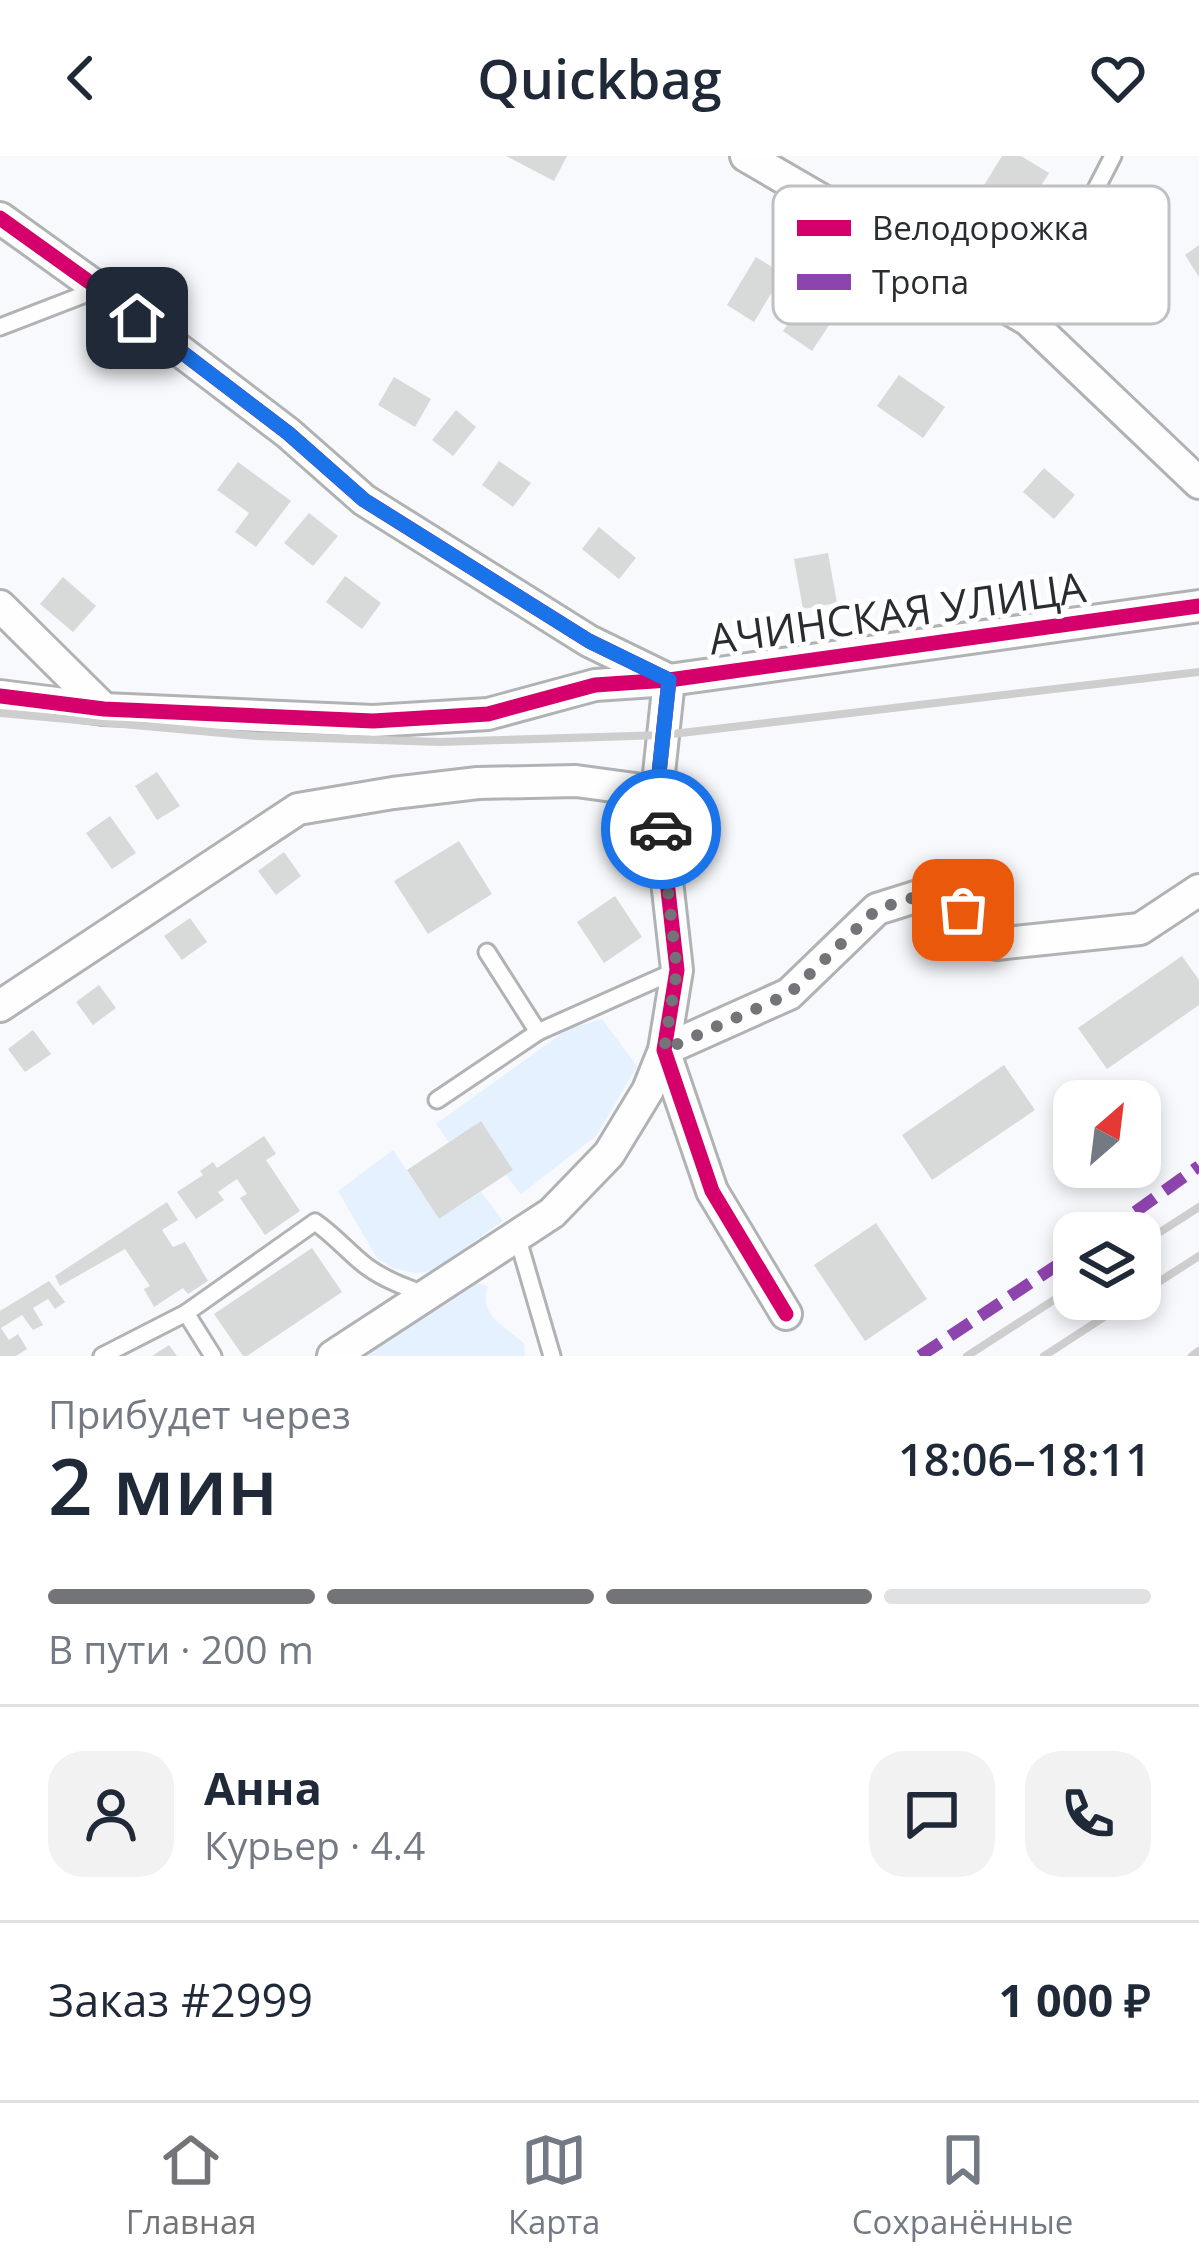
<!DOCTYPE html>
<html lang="ru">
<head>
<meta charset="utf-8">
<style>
	:root { --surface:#fff; --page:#f2f2f3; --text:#1f2937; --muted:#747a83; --line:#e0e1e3; --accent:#727477 }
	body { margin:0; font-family:"Open Sans",sans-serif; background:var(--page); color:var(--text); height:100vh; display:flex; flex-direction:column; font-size:45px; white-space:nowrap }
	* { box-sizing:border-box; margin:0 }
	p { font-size:39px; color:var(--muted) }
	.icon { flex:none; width:66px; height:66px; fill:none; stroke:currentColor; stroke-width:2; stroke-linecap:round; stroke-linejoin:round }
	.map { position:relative; height:1200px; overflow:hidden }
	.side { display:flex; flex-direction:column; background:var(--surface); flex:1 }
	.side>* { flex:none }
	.needle { width:78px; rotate:28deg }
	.controls { position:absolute; left:1053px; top:924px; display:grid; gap:24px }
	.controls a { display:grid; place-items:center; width:108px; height:108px; border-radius:24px; background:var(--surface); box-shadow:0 6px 18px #0003; font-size:60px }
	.pin { position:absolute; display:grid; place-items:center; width:102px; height:102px; color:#fff; margin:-51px; border-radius:24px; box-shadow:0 6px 18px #0006 }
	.courier { position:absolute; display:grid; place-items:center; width:120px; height:120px; margin:-60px; border:9px solid #1a73e8; border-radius:50%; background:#fff; color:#222; box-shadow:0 3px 15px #0007 }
	.summary em { font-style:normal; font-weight:600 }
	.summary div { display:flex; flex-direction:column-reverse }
	.summary { display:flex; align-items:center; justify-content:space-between; height:204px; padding:0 48px }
	h1 { font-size:78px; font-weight:600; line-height:90px }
	.bar { display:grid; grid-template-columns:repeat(4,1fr); gap:18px 12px; align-content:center; height:144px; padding:0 48px }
	.bar i { height:15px; border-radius:9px; background:var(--line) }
	.bar .on { background:var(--accent) }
	.bar p { grid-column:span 4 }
	.line { display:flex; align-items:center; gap:30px; padding:0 48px; border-top:3px solid var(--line) }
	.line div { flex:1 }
	.round { display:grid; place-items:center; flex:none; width:126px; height:126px; border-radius:36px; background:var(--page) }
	header { display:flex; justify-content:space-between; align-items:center; height:156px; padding:0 48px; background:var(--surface); font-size:54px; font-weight:600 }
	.dock { display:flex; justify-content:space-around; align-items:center; height:168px; border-top:3px solid var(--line); background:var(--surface); font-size:33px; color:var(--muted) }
	.dock a { display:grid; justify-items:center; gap:6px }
	.dock .on { color:var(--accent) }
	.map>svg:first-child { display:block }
	.green { fill:#e5f1fe }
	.building { fill:#d8d9d9 }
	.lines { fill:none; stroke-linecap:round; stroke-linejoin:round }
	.service-casing { stroke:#b0b2b4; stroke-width:21 }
	.minor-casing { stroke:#b0b2b4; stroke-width:36 }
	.service { stroke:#fefeff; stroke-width:15 }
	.minor { stroke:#fefeff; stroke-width:30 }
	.rail { stroke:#cececf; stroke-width:8 }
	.quiet { stroke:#8e44ad; stroke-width:12; stroke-dasharray:24 12; stroke-linecap:butt }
	.cycleway-casing { stroke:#fff; stroke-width:22 }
	.cycleway { stroke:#d6006c; stroke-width:15 }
	.done { stroke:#727477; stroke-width:12; stroke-dasharray:0 21.6 }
	.route { stroke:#1a73e8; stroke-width:15 }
	.labels { text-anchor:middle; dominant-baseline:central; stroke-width:10; stroke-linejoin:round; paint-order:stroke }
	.street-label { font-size:42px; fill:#2a2d2f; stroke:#fff }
	.key { fill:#fff; stroke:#bfc0c1; stroke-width:3 }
	.key-label { font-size:33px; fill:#2a2d2f }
</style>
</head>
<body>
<header><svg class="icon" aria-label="back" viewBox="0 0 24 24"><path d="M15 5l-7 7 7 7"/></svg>Quickbag<svg class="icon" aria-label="heart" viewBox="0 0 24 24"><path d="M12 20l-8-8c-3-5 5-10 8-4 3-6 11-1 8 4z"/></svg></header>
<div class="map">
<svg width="1199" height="1200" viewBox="0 0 1199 1200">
	<rect width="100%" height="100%" fill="#f7f9fc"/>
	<g class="green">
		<polygon points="602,863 637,910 596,980 521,1038 506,1019 513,1014 481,966 449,986 436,968 568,873"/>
		<polygon points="393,994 439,1063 481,1036 503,1065 432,1115 415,1117 393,1112 377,1102 338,1035"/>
		<path d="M471,1125L488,1130C477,1158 505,1171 524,1187L525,1200H362Z"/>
	</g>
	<g class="building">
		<polygon points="506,0 567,0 554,25"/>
		<polygon points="1002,0 1021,0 1049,17 1019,65 978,39"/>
		<polygon points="1199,89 1199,121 1185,99"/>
		<polygon points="756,101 783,118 754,166 727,149"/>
		<polygon points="810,135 839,154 812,195 783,175"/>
		<polygon points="899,219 945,251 923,282 877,250"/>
		<polygon points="394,221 431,243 415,271 378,249"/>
		<polygon points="456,254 476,271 453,300 432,284"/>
		<polygon points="499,305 531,327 513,351 482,329"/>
		<polygon points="238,306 291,345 256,391 235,376 249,357 217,334"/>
		<polygon points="1044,312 1075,339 1054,363 1023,336"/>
		<polygon points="309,357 338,380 313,410 284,387"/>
		<polygon points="599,371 636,402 619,423 582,393"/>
		<polygon points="828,397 837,447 803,453 794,403"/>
		<polygon points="345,420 381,447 362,473 326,446"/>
		<polygon points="63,421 96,450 73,476 40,448"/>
		<polygon points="157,616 180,650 157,664 135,630"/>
		<polygon points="110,660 136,697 112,713 86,677"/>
		<polygon points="459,685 492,738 428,778 394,725"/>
		<polygon points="284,696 301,720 276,739 258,715"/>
		<polygon points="615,740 642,781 604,807 577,766"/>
		<polygon points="190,762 207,786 182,804 164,780"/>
		<polygon points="1182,800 1199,824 1199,849 1107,913 1078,872"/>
		<polygon points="99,829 116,852 93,869 76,846"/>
		<polygon points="33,874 51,898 25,916 8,893"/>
		<polygon points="1004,909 1035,954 932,1024 902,979"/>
		<polygon points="481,965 513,1014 439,1063 407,1014"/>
		<polygon points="264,980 276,998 266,1004 300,1055 265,1079 240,1042 247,1038 237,1023 218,1036 224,1044 196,1063 177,1036 203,1019 200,1015 213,1006 217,1012"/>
		<polygon points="167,1046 178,1064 162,1074 173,1091 185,1086 208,1125 188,1138 183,1132 154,1151 144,1133 150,1130 125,1093 60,1130 55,1120"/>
		<polygon points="876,1067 927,1143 865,1185 814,1109"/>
		<polygon points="312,1092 342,1136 247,1200 243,1200 214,1158"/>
		<polygon points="49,1125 65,1146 55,1153 48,1143 33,1152 43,1169 33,1174 22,1159 1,1172 9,1184 18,1178 27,1193 16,1200 0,1200 0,1155"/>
		<polygon points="169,1189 177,1200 152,1200"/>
	</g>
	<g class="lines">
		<defs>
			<g id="service">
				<polyline points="1028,164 1113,0"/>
				<polyline points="0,171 96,134"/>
				<polyline points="487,796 538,876 675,815"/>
				<polyline points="437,944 538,876"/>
				<polyline points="517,1080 552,1200"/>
				<polyline points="102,1200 186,1157"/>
				<path d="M213,1200L186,1157L315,1066C334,1079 348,1096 366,1110C385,1124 405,1131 427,1139"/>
			</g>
			<g id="minor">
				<polyline points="746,0 1028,164 1199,327"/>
				<polyline points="0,62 99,133 288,277 364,344 589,485 669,524 657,636 677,814 664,894 712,1035 786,1158"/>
				<polyline points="0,450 104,553"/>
				<polyline points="0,540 104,553 373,565 488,558 595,529 669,524 1199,450"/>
				<polyline points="0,850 298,653 393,637 478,627 576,625 657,636"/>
				<polyline points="333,1200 552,1057 609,998 648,934 664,894 789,838 877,753 928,737 963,753 996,788 1140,773 1199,734"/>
			</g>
		</defs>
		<use href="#service" class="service-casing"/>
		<use href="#minor" class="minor-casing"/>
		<use href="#service" class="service"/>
		<use href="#minor" class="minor"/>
		<g class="rail">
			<polyline points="0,557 256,580 440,586 664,579 1199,516"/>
			<polyline points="1140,1089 1199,1051"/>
			<polyline points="1140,1138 1199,1100"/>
			<polyline points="967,1200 1074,1131"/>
			<polyline points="1044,1200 1132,1143"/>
			<polyline points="1192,1200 1199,1195"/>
		</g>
		<g class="quiet">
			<polyline points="1106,1077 1199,1010"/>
			<polyline points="920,1200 1074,1098"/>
		</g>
		<defs>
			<g id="cycleway">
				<polyline points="0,62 99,133 288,277 364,344 589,485 669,524 657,636 677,814 664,894 712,1035 786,1158"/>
				<polyline points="0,540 104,553 373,565 488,558 595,529 669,524 1199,450"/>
			</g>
		</defs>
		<use href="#cycleway" class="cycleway-casing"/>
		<use href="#cycleway" class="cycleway"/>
	</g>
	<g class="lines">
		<polyline class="done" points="661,673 677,814 664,894 789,838 877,753 928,737 963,754"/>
		<polyline class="route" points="137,162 288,277 364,344 589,485 669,524 657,636 661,673"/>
	</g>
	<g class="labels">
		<g class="street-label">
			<text transform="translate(897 456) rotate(-8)">АЧИНСКАЯ УЛИЦА</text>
		</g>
	</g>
	<rect x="773" y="30" width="396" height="138" rx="18" class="key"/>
	<rect x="797" y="64" width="54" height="16" fill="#d6006c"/>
	<rect x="797" y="118" width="54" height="16" fill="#8e44ad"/>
	<g class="key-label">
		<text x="872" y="84">Велодорожка</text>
		<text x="872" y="138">Тропа</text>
	</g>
</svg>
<div class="controls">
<a><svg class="needle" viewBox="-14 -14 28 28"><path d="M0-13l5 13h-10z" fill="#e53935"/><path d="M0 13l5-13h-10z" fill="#747a83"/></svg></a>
<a><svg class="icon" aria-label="layers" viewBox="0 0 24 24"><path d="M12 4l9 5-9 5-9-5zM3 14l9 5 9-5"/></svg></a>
</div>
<div class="pin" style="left:963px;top:754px;background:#ea580c"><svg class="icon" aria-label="bag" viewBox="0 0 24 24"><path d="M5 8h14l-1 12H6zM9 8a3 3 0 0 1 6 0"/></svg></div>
<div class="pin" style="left:137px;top:162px;background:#1f2937"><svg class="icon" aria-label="home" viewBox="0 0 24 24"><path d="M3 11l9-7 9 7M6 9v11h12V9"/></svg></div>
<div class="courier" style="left:661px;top:673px"><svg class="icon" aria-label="car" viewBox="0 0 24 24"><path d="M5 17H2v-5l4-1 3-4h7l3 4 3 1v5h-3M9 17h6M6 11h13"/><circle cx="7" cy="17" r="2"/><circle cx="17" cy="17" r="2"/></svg></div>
</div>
<section class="side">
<div class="summary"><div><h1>2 мин</h1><p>Прибудет через</p></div><em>18:06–18:11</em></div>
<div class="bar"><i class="on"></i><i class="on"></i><i class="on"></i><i></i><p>В пути · 200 m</p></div>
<div class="line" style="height:216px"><a class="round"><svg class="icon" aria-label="person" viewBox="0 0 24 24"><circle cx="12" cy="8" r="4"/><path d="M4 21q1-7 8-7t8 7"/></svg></a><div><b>Анна</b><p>Курьер · 4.4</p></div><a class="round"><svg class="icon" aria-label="chat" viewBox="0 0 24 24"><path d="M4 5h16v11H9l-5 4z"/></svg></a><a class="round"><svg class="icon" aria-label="phone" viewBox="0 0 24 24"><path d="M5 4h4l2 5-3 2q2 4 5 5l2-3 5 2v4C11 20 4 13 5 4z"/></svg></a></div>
<div class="line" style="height:156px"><div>Заказ #2999</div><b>1 000 ₽</b></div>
</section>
<nav class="dock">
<a class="on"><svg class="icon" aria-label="home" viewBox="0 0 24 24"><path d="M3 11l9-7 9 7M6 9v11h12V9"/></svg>Главная</a>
<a><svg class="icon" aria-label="map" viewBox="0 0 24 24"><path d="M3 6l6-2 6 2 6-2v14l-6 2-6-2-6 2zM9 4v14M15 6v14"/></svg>Карта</a>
<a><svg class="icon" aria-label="saved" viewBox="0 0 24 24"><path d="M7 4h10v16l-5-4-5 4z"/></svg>Сохранённые</a>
</nav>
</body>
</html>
